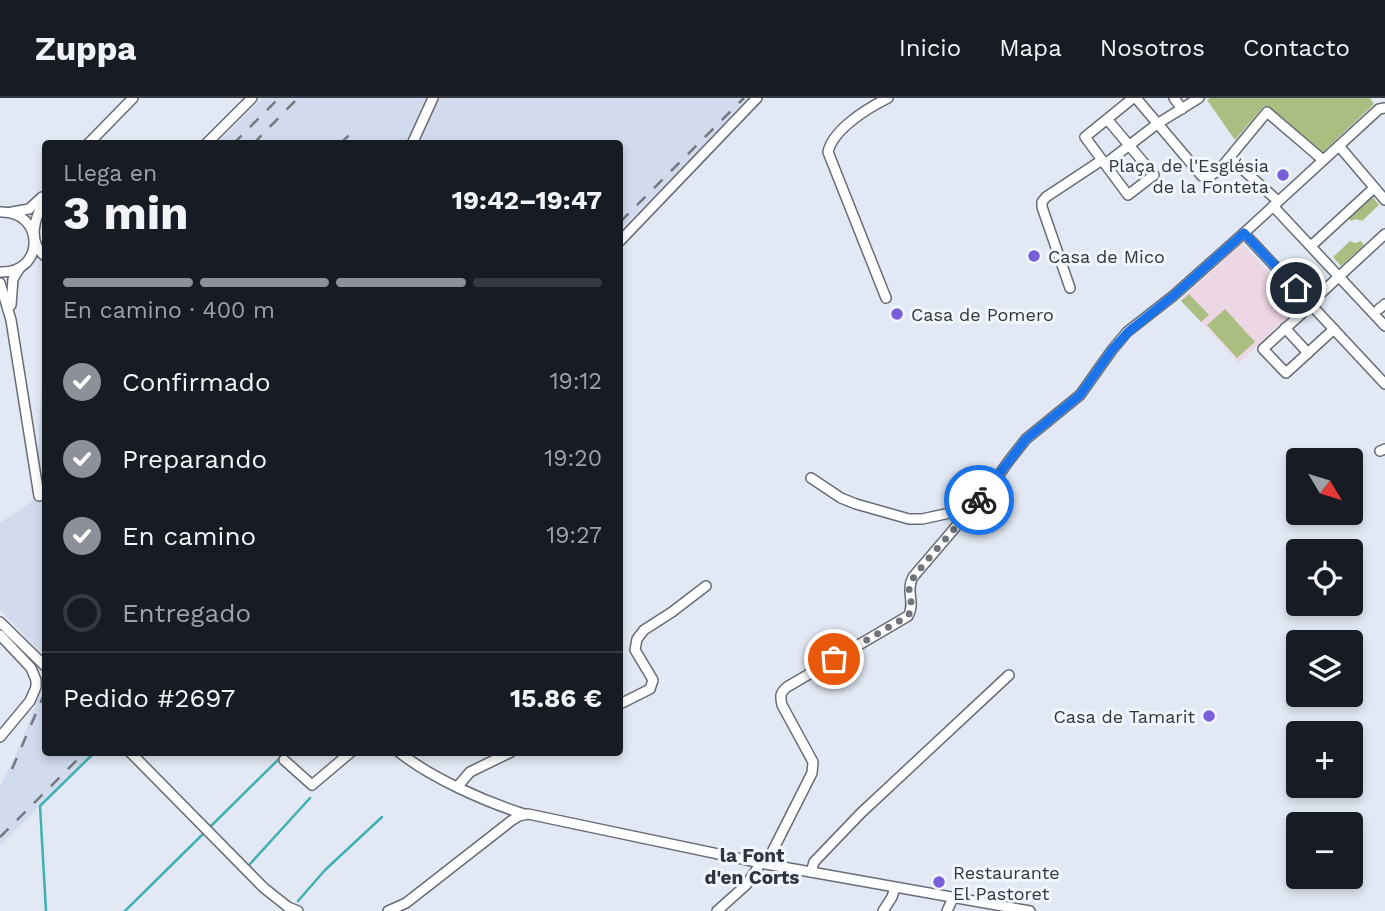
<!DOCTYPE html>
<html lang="es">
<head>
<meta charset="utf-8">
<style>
	:root { --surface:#171b24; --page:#242831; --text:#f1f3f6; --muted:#9ea1a6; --line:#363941; --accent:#8c9099 }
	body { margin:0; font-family:"Work Sans",sans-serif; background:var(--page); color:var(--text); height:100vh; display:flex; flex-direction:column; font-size:26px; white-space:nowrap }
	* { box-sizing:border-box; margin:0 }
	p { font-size:23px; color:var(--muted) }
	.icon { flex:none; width:38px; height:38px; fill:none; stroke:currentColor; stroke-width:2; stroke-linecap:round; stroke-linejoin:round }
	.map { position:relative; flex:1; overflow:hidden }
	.panel { position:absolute; left:42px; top:42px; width:581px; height:616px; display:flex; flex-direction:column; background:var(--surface); border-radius:7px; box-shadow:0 4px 10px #0003 }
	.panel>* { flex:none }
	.needle { width:46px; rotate:128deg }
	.controls { position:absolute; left:1286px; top:350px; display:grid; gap:14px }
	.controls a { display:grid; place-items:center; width:77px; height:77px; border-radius:7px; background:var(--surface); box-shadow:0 4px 10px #0003; font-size:35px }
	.pin { position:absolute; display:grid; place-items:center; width:60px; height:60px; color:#fff; margin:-30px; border:4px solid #fff; border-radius:50%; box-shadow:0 2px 7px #0007 }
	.courier { position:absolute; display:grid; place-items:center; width:70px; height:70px; margin:-35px; border:5px solid #1a73e8; border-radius:50%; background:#fff; color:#222; box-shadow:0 2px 9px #0007 }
	.headline em { font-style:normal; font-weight:700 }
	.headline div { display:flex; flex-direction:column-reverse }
	.headline { display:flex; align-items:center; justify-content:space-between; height:119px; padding:0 21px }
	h1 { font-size:46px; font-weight:700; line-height:52px }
	.bar { display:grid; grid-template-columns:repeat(4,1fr); gap:10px 7px; align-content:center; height:84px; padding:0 21px }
	.bar i { height:9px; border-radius:5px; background:var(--line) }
	.bar .current { background:var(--accent) }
	.bar p { grid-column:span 4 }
	.line { display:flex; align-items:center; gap:18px; padding:0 21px; border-top:2px solid var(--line) }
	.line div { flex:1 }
	ol { padding:0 21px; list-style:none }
	li { display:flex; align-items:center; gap:21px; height:77px }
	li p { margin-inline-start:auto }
	li .icon { padding:7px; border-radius:50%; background:var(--accent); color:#fff; stroke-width:4 }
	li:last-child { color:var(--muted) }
	li i { width:38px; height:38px; border:4px solid var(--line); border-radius:50% }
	header { display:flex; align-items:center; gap:42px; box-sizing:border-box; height:98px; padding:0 35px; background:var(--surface); border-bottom:2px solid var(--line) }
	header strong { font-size:33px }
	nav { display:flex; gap:38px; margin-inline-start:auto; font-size:24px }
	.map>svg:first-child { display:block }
	.built { fill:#d1dbed }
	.education { fill:#eed7e4 }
	.green { fill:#abbe81 }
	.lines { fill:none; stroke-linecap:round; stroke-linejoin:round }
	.stream { stroke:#41b0b3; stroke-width:2.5 }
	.minor-casing { stroke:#676c75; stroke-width:12 }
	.minor { stroke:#fff; stroke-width:9 }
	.rail { stroke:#74787f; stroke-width:2.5; stroke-dasharray:12 12; stroke-linecap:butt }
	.done { stroke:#71757b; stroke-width:7; stroke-dasharray:0 12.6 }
	.route { stroke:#1a73e8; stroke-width:9 }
	.poi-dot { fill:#795fda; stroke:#f1f6ff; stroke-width:2.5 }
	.labels { text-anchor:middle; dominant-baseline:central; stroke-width:6; stroke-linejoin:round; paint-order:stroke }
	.poi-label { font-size:18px; fill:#34363a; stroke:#f1f6ff; text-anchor:start }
	.neighbourhood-label { font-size:19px; font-weight:bold; fill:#31363e; stroke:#f1f6ff }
</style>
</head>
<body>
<header>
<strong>Zuppa</strong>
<nav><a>Inicio</a><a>Mapa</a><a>Nosotros</a><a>Contacto</a></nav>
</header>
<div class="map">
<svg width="1385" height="813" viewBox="0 0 1385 813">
	<rect width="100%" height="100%" fill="#e3e9f4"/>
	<g class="built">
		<polygon points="262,0 752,0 620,132 620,46 216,46"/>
		<polygon points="45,260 46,654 93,655 0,747 0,689 20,648 37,602 45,558 0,512 0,425 31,404 36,398 42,279"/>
	</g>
	<polygon class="education" points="1241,145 1300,208 1239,265 1181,202"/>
	<g class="green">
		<polygon points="1210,0 1370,0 1374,6 1321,56 1264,8 1235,42 1207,2"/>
		<polygon points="1371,97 1379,107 1362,123 1356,121 1351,123 1348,119"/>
		<polygon points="1350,143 1355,145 1361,143 1364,147 1341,168 1333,159"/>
		<polygon points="1189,196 1209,217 1201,224 1181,203"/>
		<polygon points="1225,211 1255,244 1237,260 1207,227"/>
	</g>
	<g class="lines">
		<g class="stream">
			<polyline points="211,728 286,654"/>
			<polyline points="250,766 310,700"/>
			<polyline points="298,803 325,772 382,719"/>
			<polyline points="46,813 40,708 95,654"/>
			<polyline points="125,813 203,736"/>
		</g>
		<defs>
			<g id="minor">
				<path d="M1136,0L1202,78C1209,80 1215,75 1220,71L1267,14L1323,62"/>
				<polyline points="1174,0 1182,11"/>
				<polyline points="1107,21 1154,77 1128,97 1085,39 1133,0"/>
				<polyline points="88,46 133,0"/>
				<polyline points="206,46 252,0"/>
				<polyline points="412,46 433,0"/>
				<polyline points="1339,48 1385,102"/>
				<polyline points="1230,60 1278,103"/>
				<polyline points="1105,66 1157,26 1199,0"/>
				<path d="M46,100C35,118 26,144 46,159"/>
				<polyline points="1273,108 1385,228"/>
				<path d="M0,114C45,112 46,176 0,174"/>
				<polyline points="12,114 29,111 42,99"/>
				<polyline points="1244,135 1385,286"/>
				<polyline points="620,143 757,0"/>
				<polyline points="1311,148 1374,90"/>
				<polyline points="0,185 11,222 39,398"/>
				<polyline points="1070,190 1042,109 1042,104 1046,99 1102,62"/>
				<polyline points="1319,197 1385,136"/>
				<path d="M886,200L828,54C833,31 868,10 888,0"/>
				<polyline points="11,207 13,181 19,171"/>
				<polyline points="1311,207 1263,251 1286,275 1334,231"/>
				<polyline points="1379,211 1385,206"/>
				<polyline points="1285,230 1308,255"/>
				<polyline points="1380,353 1385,351"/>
				<polyline points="811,380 841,400 856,406 909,421 922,421 973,410"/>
				<polyline points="0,524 46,569"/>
				<polyline points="0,537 31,570 36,582 36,589 30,603 0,639"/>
				<polyline points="620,606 650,591 653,582 635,552 637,541 644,532 672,514 706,488"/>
				<polyline points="130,654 264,790 288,809 298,813"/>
				<path d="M399,654C431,680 486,704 524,716"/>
				<polyline points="284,662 312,687 351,654"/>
				<polyline points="458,688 470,674 511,654"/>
				<path d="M766,766L812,675L813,664L782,607C780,598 780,595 787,589L908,518C916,505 905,493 913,479L994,384L1008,364L1026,341L1080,297L1112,252L1127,234L1173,198L1244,135L1379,11L1385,10"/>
				<polyline points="811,774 814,764 861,715 1009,577"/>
				<polyline points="388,813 406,805 511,723 519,718 528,716 766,766 1030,813"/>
				<polyline points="717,813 746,787 761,765"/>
				<polyline points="883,813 892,799 895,790"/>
				<polyline points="947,813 953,800"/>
			</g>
		</defs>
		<use href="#minor" class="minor-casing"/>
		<use href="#minor" class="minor"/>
		<g class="rail">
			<polyline points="233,46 279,0"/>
			<polyline points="253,46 298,0"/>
			<polyline points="340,46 357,29"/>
			<polyline points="620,124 744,0"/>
			<polyline points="12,671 46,592"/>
			<polyline points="0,739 85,654"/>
		</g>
	</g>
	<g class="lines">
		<polyline class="done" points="834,561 908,518 912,510 909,492 911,483 924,466 979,402"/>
		<polyline class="route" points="979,402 1026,341 1080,297 1112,252 1128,234 1173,198 1244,135 1296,190"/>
	</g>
	<g class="poi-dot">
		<circle cx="1283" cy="77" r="7"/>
		<circle cx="1034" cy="158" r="7"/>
		<circle cx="897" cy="216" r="7"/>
		<circle cx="1209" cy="618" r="7"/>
		<circle cx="939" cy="784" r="7"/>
	</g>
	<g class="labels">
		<g class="poi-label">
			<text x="1269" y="67" text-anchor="end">Plaça de l'Església<tspan x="1269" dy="21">de la Fonteta</tspan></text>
			<text x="1048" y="158">Casa de Mico</text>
			<text x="911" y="216">Casa de Pomero</text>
			<text x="1195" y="618" text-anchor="end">Casa de Tamarit</text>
			<text x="953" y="774">Restaurante<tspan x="953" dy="21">El Pastoret</tspan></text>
		</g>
		<g class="neighbourhood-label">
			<text x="752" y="757">la Font<tspan x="752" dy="22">d'en Corts</tspan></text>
		</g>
	</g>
</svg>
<div class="controls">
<a><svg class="needle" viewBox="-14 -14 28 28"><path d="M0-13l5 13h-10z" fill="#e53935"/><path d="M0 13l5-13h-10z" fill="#9ea1a6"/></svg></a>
<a><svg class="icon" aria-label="locate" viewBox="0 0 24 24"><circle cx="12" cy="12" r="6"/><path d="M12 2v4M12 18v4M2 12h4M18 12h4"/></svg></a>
<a><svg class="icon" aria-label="layers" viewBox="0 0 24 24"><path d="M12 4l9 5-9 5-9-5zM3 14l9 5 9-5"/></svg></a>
<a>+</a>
<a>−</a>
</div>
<div class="pin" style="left:834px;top:561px;background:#ea580c"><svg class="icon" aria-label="bag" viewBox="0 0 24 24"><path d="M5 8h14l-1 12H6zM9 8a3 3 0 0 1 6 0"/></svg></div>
<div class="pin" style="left:1296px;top:190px;background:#1f2937"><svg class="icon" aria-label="home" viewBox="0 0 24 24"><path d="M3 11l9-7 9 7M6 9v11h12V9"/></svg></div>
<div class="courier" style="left:979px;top:402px"><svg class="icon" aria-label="bike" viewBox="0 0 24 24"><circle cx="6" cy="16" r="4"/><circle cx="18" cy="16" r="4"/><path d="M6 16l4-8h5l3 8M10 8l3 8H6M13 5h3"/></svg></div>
<section class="panel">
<div class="headline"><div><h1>3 min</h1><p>Llega en</p></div><em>19:42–19:47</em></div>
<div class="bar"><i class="current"></i><i class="current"></i><i class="current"></i><i></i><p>En camino · 400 m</p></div>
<ol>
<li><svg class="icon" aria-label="check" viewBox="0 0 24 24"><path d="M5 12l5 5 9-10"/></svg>Confirmado<p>19:12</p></li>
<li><svg class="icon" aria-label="check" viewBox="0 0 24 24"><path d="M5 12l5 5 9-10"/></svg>Preparando<p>19:20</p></li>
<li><svg class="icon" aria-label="check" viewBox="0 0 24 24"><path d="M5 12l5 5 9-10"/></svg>En camino<p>19:27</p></li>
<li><i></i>Entregado</li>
</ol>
<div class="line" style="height:91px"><div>Pedido #2697</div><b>15.86 €</b></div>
</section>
</div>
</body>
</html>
